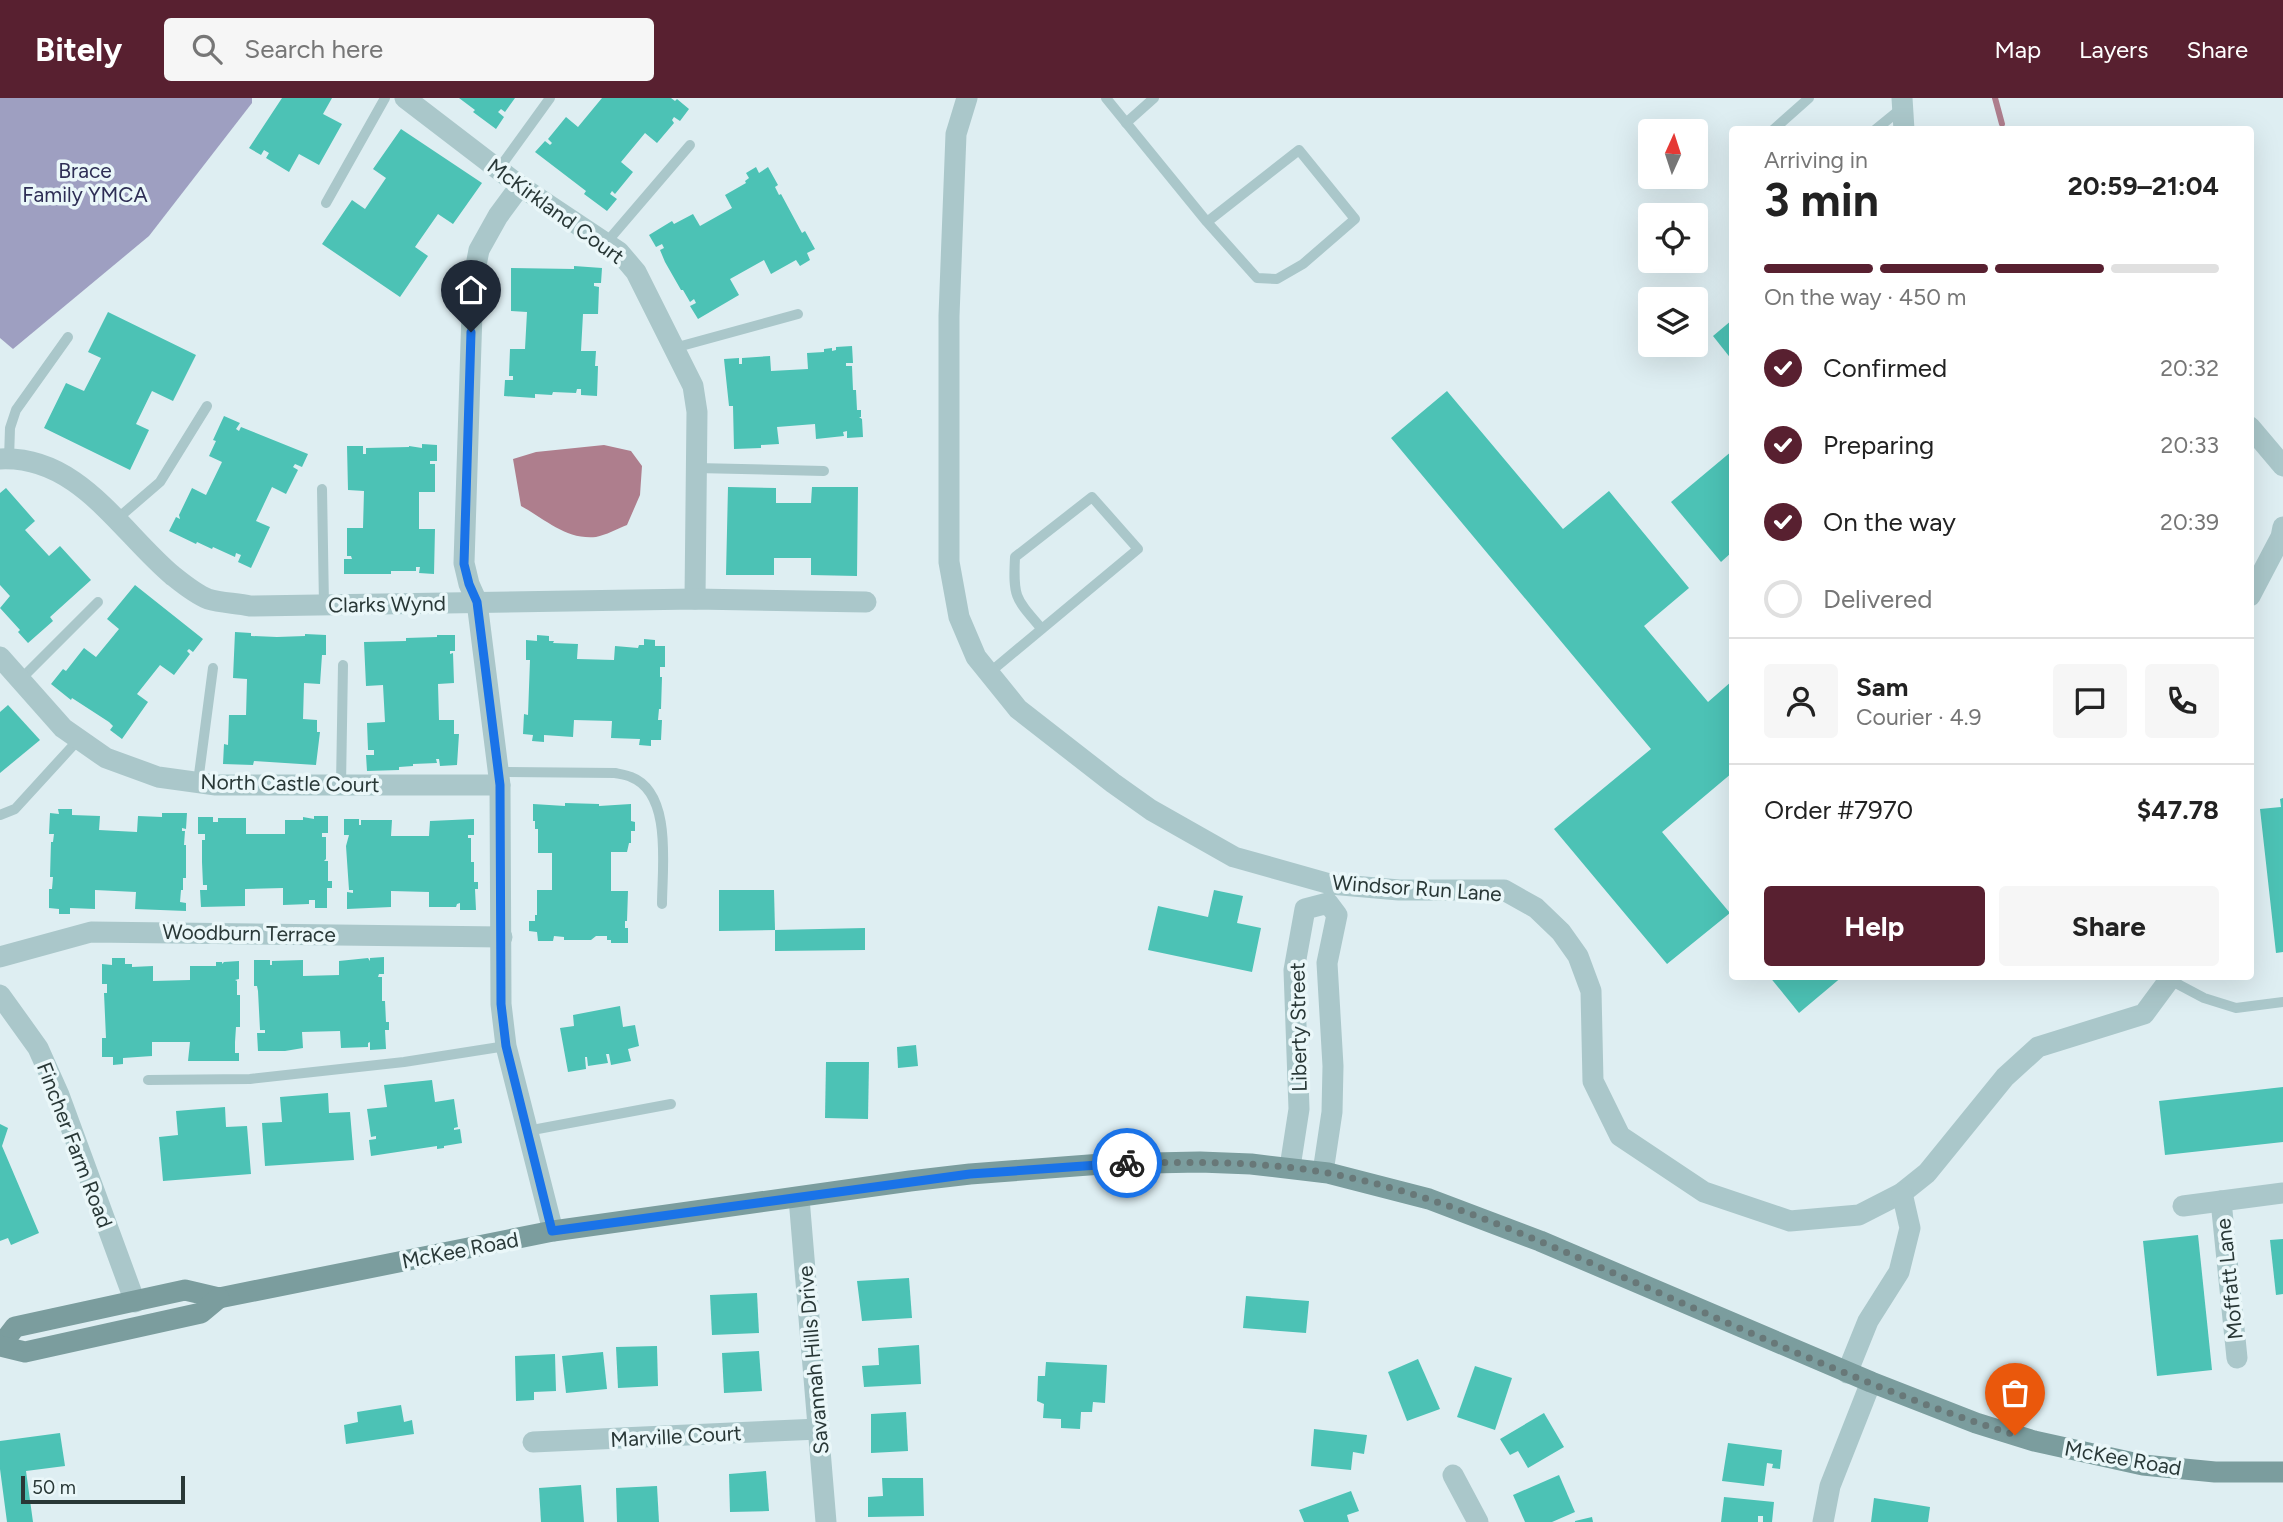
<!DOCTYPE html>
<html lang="en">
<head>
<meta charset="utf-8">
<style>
	:root { --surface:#fff; --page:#f6f6f6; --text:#222; --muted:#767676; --line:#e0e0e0; --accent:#582030 }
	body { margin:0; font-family:Figtree,sans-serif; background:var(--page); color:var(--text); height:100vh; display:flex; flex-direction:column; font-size:26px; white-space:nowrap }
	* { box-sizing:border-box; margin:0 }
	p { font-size:23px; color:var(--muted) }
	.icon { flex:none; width:38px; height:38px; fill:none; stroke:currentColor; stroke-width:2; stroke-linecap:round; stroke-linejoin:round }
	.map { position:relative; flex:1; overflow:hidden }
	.side { position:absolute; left:1729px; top:28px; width:525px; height:854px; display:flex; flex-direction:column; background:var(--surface); border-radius:7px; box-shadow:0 7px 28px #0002 }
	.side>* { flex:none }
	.needle { width:46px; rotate:3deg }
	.fabs { position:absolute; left:1638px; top:21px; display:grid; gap:14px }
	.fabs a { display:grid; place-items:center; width:70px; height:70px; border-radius:7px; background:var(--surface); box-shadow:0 7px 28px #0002; font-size:35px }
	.scale { position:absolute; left:21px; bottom:18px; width:164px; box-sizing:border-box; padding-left:7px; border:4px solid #293837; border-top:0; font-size:19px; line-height:24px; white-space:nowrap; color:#293837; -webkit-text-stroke:5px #eaf7f9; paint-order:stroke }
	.pin { position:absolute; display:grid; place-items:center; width:60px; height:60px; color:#fff; margin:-72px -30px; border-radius:50% 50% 50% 0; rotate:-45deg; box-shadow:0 0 7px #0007 }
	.pin .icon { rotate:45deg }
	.courier { position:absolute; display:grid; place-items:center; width:70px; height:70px; margin:-35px; border:5px solid #1a73e8; border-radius:50%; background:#fff; color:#222; box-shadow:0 2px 9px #0007 }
	.summary em { font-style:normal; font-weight:700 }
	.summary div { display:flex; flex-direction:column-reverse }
	.summary { display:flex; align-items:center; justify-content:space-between; height:119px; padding:0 35px }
	h1 { font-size:46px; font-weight:700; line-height:52px }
	.bar { display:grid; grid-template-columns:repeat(4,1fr); gap:10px 7px; align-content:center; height:84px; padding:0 35px }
	.bar i { height:9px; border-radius:5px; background:var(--line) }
	.bar .selected { background:var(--accent) }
	.bar p { grid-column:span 4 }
	.line { display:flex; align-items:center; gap:18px; padding:0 35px; border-top:2px solid var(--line) }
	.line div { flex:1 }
	.round { display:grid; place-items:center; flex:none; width:74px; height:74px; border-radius:7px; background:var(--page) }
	ol { padding:0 35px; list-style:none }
	li { display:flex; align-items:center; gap:21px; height:77px }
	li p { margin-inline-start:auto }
	li .icon { padding:7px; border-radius:50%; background:var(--accent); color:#fff; stroke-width:4 }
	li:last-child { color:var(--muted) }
	li i { width:38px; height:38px; border:4px solid var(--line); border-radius:50% }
	.button { display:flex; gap:14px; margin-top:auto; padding:14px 35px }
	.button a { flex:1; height:80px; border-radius:7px; background:var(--accent); color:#fff; font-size:28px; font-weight:700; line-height:80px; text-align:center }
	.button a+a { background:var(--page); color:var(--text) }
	header { display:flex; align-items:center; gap:42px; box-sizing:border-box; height:98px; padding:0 35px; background:var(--accent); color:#fff }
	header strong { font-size:33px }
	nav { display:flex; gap:38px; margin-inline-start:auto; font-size:24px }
	.search { width:490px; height:63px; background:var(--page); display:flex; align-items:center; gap:18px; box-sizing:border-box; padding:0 24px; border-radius:7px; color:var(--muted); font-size:26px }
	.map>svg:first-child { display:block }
	.green { fill:#9e9fc1 }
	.water { fill:#ae7e8d }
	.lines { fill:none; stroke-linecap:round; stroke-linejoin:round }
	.stream { stroke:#ae7e8d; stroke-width:6 }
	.building { fill:#4cc2b5 }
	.lane { stroke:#aac7ca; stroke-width:10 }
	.street { stroke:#aac7ca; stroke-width:21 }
	.secondary { stroke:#7b9d9e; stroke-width:21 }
	.done { stroke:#687878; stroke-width:7; stroke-dasharray:0 12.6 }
	.route { stroke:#1a73e8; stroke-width:9 }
	.labels { text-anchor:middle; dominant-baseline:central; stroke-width:7; stroke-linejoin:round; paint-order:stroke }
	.park-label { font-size:21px; fill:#2e2e55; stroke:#eaf7f9 }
	.street-label { font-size:21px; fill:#293837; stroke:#eaf7f9 }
</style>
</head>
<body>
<header>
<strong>Bitely</strong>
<div class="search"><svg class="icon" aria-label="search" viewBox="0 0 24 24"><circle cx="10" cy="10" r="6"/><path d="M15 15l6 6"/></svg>Search here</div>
<nav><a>Map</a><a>Layers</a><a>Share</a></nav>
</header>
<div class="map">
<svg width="2283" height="1424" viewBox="0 0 2283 1424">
	<rect width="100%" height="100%" fill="#deeef2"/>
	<polygon class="green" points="0,0 252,0 252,5 149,138 13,251 0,240"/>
	<path class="water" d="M604,347L631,353L642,368L640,397L627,427C617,431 606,437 596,439C566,442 545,421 521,408L513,361L536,354Z"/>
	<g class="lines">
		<polyline class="stream" points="1995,0 2002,26"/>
	</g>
	<g class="building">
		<polygon points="282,0 332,0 323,16 342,26 319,67 299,56 289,74 266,60 269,55 264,52 261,57 249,50"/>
		<polygon points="459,0 515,0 505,14 501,11 498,14 504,19 496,31 473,14 475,12"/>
		<polygon points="602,0 671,0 675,3 677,1 689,11 680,23 674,19 672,22 674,25 657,45 645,35 621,64 633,74 615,96 612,93 610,96 617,101 607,113 584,96 586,93 535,54 545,43 550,47 552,45 548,41 566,19 578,29"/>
		<polygon points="401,31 482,85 453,126 438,116 415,149 428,158 400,199 322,146 352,102 365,111 386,80 373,71"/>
		<polygon points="756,69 759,75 768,69 778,87 775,89 779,97 781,96 802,135 805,133 815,151 807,155 810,162 800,168 796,162 771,176 764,162 730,181 739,197 698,221 690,208 696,205 694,201 690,204 683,192 681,192 665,164 660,152 664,150 662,146 656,149 649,137 672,123 674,126 693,116 700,128 732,110 725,97 746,85 745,83 749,80 746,75"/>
		<polygon points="574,168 602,170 601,185 594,185 594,188 599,189 598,216 583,216 581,253 596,253 595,268 598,268 597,298 581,297 581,291 577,291 576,295 553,294 552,297 535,296 535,300 504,298 505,282 513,282 513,278 509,278 510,251 525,251 527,214 511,213 511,170 574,171"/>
		<polygon points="108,214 196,257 173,303 152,293 136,326 149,332 130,372 44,330 66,285 84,293 101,260 88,254"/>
		<polygon points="1732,222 1732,262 1713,238"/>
		<polygon points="852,248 853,265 846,265 846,268 852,268 853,292 856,292 857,312 861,312 861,319 859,319 862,321 863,339 847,340 847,333 843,334 844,338 816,341 815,326 777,329 779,346 761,347 761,350 734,351 733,308 729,308 724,261 739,260 739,266 742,266 742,260 770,258 771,273 808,271 807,255 824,254 824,251 832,250 832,253 836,252 836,249"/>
		<polygon points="1447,293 1563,431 1609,393 1689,490 1644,528 1708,604 1732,583 1732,675 1662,734 1730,815 1667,866 1554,731 1651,651 1391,340"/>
		<polygon points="224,318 240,325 236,331 239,333 241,329 308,356 302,369 295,366 293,369 298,372 286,396 272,389 256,423 270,429 251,470 238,464 241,457 236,455 235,459 213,449 212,451 197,444 196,446 169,433 176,419 180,421 179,417 192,390 206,397 222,364 209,358 216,343 213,342"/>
		<polygon points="422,346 437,347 437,363 430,363 430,366 435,366 435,394 419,394 419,431 435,431 434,476 419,475 420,469 416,469 416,473 391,473 391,476 344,476 344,461 352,461 351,458 347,458 347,430 363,430 364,393 348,392 347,348 363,348 363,356 366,356 366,350 409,349 409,348 422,350"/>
		<polygon points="1732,353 1732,454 1721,464 1671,404"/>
		<polygon points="728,389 776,390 776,405 811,405 812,389 858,389 857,478 811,477 811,460 774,460 774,477 726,477"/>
		<polygon points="6,390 35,423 25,432 49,458 60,448 91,482 50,519 53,523 28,545 18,534 20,532 0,510 10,498 0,487 0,395"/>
		<polygon points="135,487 203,541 193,554 189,551 187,553 190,556 174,577 160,567 137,596 148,604 122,641 110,632 113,628 109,624 72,600 71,602 51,586 63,571 66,573 84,550 96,559 119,531 107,521"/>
		<polygon points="235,534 251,535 251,538 277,539 305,538 305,536 326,537 326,557 322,557 320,586 304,585 303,621 317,622 317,634 320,634 316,667 254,663 253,667 223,666 224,646 228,647 229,617 246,617 247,581 233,580"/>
		<polygon points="437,537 455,537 455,553 450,553 450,556 453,555 454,585 438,586 439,622 454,622 454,636 459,636 457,667 440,668 439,661 436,661 437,665 413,666 413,668 399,669 399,672 367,673 366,657 374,657 374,652 368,652 367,625 385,624 383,587 366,588 364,544 406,543 406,540 437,539"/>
		<polygon points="537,537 549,538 549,543 554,543 553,545 578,546 577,561 614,562 615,548 638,550 639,547 644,547 644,541 655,542 655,548 665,548 665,569 660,569 660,579 662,579 661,611 659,611 658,622 662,622 661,642 651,642 651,648 639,647 640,641 611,640 612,623 574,622 573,639 544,637 544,644 532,643 533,637 523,636 524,616 528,617 530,562 526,562 526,542 537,543"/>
		<polygon points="8,607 40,642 0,675 0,614"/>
		<polygon points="2283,700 2283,854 2276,855 2260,711 2281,709 2280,701"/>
		<polygon points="565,705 599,706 599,708 631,706 631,723 635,724 635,733 631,733 631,745 629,745 627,754 611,754 611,793 628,793 627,823 625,823 625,830 628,830 628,845 611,845 611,842 607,842 607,838 596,838 591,842 564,842 564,839 554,838 553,843 538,843 537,834 529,833 529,823 535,823 535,817 537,817 537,792 552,792 552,755 538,755 538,731 535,731 535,723 533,723 533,706 565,708"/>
		<polygon points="58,711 72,711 72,717 100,718 99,732 137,734 138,718 162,719 162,715 187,715 186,731 182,730 182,733 185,733 184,747 186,747 186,780 183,780 183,792 181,792 180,804 186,805 186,813 135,811 136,794 95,792 95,811 70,810 70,816 59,816 59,811 49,810 49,791 52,791 53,779 50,779 51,744 53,744 54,736 49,736 50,715 59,716"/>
		<polygon points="314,718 328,718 328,735 322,735 322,739 326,739 326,761 324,763 328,763 328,783 332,783 332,790 327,790 327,810 315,810 315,802 309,802 309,806 283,807 283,790 245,791 245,808 201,809 200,792 207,792 207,787 203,787 202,764 202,742 205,742 205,736 198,736 198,719 213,719 213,724 218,724 218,720 246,720 246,736 285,736 285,722 303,722 303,719 314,721"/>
		<polygon points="344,721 359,721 359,727 361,727 361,722 392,722 391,738 429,738 430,723 474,721 474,737 468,737 468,740 471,740 471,764 474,764 474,784 478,784 478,791 475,791 476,812 460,812 460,805 457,806 456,809 429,809 429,794 391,793 391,809 347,811 347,794 353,795 353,792 349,792 346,748 349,737 344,737"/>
		<polygon points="719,792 774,792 775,832 719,833"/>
		<polygon points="1214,792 1243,798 1237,825 1261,830 1252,874 1148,852 1158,808 1208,819"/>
		<polygon points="865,830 865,852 775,853 775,832"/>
		<polygon points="384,859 384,876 379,876 378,879 382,879 382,903 385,903 386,924 389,924 389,932 385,932 386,951 370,952 370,944 368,945 368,949 341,950 340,933 302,934 303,950 285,953 258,953 257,935 265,935 265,932 260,932 258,893 257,888 254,888 254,862 270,862 270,867 272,867 272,863 303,862 303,878 339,877 339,863 368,860 370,863 370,860"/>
		<polygon points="112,860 125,860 125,866 132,866 132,869 153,868 153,883 190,882 190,868 216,868 216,864 222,864 222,866 224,864 239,863 239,881 235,882 237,883 237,897 240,897 240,929 236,929 235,944 235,955 239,955 239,963 188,963 190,944 152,944 152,958 123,960 123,966 113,967 113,959 102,959 102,940 106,940 104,895 107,895 107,886 102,886 102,866 112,867"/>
		<polygon points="1769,878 1843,878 1799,915"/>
		<polygon points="620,908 623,929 635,927 639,948 628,951 631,963 611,967 609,956 606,956 608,965 588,968 587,959 585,959 586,971 568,974 560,930 574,928 573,917"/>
		<polygon points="916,947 918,968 898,970 897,949"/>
		<polygon points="826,964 869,964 868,1021 825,1020"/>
		<polygon points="432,982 435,1004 454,1001 458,1029 454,1030 454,1032 460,1031 462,1045 444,1048 444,1050 437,1051 437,1048 371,1058 369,1042 376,1041 376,1038 371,1039 367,1011 387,1009 384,987"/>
		<polygon points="2283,989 2283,1044 2165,1057 2159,1003"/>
		<polygon points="328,995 329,1015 350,1014 354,1062 265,1068 262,1025 282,1024 280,999"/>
		<polygon points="225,1009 226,1029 247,1028 251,1076 163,1083 159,1039 178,1037 176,1013"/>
		<polygon points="0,1026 8,1030 2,1048 39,1135 11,1147 8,1140 0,1143"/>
		<polygon points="2198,1137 2212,1272 2157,1278 2143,1143"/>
		<polygon points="2283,1141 2283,1196 2276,1197 2270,1142"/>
		<polygon points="909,1180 912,1220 862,1223 857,1183"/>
		<polygon points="757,1195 759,1235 712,1237 710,1197"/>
		<polygon points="1246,1198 1309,1203 1306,1235 1243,1230"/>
		<polygon points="919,1247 921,1286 864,1289 862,1268 879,1267 878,1250"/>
		<polygon points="657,1248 658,1288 618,1290 616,1249"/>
		<polygon points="759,1253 762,1293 724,1295 722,1255"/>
		<polygon points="603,1254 607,1291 566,1295 562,1258"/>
		<polygon points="555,1256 556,1293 534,1294 534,1302 516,1303 515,1258"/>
		<polygon points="1418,1261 1440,1311 1407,1323 1388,1274"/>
		<polygon points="1046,1264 1107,1267 1105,1305 1093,1304 1092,1314 1081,1314 1080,1331 1061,1330 1061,1321 1043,1320 1044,1306 1037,1303 1038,1278 1045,1278"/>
		<polygon points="1475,1268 1512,1280 1495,1332 1457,1319"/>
		<polygon points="401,1307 404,1324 412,1322 414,1336 346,1346 344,1327 358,1324 357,1314"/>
		<polygon points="906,1314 908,1353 871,1355 871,1316"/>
		<polygon points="1544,1315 1564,1349 1528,1370 1518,1353 1510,1357 1500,1341"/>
		<polygon points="1314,1331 1367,1337 1364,1356 1353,1354 1351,1372 1311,1368"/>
		<polygon points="60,1335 65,1368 26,1373 33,1424 7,1424 0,1371 0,1343"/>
		<polygon points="1728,1345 1782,1352 1780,1371 1772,1370 1773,1366 1767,1365 1764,1388 1722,1383"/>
		<polygon points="766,1373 769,1413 730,1414 729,1376"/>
		<polygon points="1559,1377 1575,1414 1552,1424 1525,1424 1513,1397"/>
		<polygon points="882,1380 923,1380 924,1418 868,1419 868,1399 883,1398"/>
		<polygon points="581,1387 584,1424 541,1424 539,1390"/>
		<polygon points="657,1388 659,1424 617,1424 616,1390"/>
		<polygon points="1351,1393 1359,1413 1347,1417 1349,1424 1304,1424 1299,1412"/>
		<polygon points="1724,1399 1774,1404 1772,1424 1763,1424 1763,1418 1758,1418 1758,1424 1721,1424"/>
		<polygon points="1874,1400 1930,1409 1928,1424 1871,1424"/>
		<polygon points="1592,1419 1593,1424 1575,1424 1575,1423"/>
	</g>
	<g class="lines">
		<g class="lane">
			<polyline points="1106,0 1207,124 1257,180 1277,181 1303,166 1355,121 1299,52 1207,124"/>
			<polyline points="1126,25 1154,0"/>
			<polyline points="1773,32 1809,0"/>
			<polyline points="1875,32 1902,10"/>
			<polyline points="498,72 550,0"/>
			<polyline points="326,105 385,0"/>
			<polyline points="606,145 690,47"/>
			<polyline points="674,250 798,216"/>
			<polyline points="9,361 10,330 16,312 68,239"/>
			<polyline points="696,370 824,373"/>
			<polyline points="322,391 324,507"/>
			<polyline points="117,421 160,384 207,308"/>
			<path d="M989,575L1138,451L1092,399L1015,459C1013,499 1015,500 1041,530"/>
			<polyline points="20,582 98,504"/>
			<path d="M498,674L615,675C620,676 627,677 631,679C673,695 662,771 662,806"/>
			<polyline points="198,684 213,570"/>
			<polyline points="341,687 343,567"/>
			<polyline points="0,717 15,711 79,641"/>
			<polyline points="2170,882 2204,900 2236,910 2283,904"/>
			<polyline points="148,982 250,981 404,964 506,948"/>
			<polyline points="527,1033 671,1006"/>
		</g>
		<g class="street">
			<polyline points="405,0 520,88 619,154 636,174 693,288 697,314 695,501"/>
			<polyline points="967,0 956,36 949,218 949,464 959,519 976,559 1018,611 1113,685 1151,712 1234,759 1330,786 1399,792 1504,792 1536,810 1561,834 1578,858 1591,893 1593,983 1620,1038 1704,1094 1790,1123 1859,1117 1902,1095 1927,1075 2005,979 2038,949 2144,916 2172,878"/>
			<polyline points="1902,0 1904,32"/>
			<polyline points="520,88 498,118 479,152 473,183 464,465 469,486 477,504 500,687 501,906 506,948 553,1133"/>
			<polyline points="2250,329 2283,368"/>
			<path d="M0,361C78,357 120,433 172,477C182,485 195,496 208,501C221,505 237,505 250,508L695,501L866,504"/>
			<polyline points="2250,498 2281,439 2283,429"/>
			<polyline points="0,559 63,630 106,660 158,679 216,687 500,687"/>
			<polyline points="0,859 91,834 502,839"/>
			<polyline points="0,897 38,950 59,997 135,1204"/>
			<polyline points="1290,1069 1299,1011 1294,872 1305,811 1328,805 1337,817 1327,865 1333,968 1332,1014 1323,1074"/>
			<polyline points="799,1100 826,1424"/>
			<polyline points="2221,1103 2237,1260"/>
			<polyline points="2183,1108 2283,1095"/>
			<polyline points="1847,1275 1868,1223 1899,1174 1910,1130 1902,1095"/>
			<polyline points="533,1344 819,1331"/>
			<polyline points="1453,1377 1478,1424"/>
			<polyline points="1823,1424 1830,1388 1871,1284"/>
		</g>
		<g class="secondary">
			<polyline points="1,1247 15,1229 185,1192 219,1200 553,1133 910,1083 970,1076 1102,1066 1200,1064 1251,1066 1328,1075 1429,1101 1540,1143 1871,1284 1976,1325 2034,1343 2143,1367 2215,1374 2283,1374"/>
			<polyline points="0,1248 25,1254 201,1215 219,1200"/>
		</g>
	</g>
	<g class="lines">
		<path class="done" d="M1127,1065C1194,1064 1262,1063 1328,1075C1434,1095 1533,1140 1632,1183C1758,1238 1884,1296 2015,1337"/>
		<polyline class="route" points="471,234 464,466 469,486 477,504 500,687 501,906 506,948 552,1133 970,1076 1127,1065"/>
	</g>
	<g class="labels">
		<g class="park-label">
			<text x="85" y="72">Brace<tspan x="85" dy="24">Family YMCA</tspan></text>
		</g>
		<g class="street-label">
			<text transform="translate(556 113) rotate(36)">McKirkland Court</text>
			<text transform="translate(387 506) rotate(-1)">Clarks Wynd</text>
			<text transform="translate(290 685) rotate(1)">North Castle Court</text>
			<text transform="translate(1417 790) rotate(4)">Windsor Run Lane</text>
			<text transform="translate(249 835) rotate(1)">Woodburn Terrace</text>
			<text transform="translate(1298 929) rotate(-91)">Liberty Street</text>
			<text transform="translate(75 1047) rotate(69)">Fincher Farm Road</text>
			<text transform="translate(460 1152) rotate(-11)">McKee Road</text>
			<text transform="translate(2229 1181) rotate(-96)">Moffatt Lane</text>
			<text transform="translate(813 1262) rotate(-95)">Savannah Hills Drive</text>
			<text transform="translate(676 1338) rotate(-3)">Marville Court</text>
			<text transform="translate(2123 1360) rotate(10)">McKee Road</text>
		</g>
	</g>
</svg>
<div class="fabs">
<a><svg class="needle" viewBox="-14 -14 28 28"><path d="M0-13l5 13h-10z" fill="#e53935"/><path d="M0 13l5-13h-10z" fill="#767676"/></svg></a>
<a><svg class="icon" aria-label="locate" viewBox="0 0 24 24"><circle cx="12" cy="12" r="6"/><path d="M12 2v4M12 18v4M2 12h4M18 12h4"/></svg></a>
<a><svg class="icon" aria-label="layers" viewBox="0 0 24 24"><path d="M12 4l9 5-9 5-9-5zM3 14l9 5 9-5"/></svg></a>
</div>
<div class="scale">50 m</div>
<div class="pin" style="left:2015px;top:1337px;background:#ea580c"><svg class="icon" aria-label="bag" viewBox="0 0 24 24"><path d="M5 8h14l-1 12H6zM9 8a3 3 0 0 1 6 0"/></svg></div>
<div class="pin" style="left:471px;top:234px;background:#1f2937"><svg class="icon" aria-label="home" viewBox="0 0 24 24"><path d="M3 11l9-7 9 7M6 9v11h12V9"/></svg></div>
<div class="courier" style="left:1127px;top:1065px"><svg class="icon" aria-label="bike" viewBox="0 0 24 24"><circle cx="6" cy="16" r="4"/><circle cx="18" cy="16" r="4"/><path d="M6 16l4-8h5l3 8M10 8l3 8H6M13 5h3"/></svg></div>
<section class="side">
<div class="summary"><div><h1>3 min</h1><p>Arriving in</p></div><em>20:59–21:04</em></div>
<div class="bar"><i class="selected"></i><i class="selected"></i><i class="selected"></i><i></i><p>On the way · 450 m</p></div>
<ol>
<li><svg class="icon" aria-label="check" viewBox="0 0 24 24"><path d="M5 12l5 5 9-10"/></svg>Confirmed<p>20:32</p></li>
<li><svg class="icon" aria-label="check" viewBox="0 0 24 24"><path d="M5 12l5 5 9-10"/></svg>Preparing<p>20:33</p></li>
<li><svg class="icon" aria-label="check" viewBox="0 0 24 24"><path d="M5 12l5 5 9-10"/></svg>On the way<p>20:39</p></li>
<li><i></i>Delivered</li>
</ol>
<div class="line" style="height:126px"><a class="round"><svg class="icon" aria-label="person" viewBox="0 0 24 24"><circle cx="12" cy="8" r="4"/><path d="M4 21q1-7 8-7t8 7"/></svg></a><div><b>Sam</b><p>Courier · 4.9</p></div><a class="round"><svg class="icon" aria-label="chat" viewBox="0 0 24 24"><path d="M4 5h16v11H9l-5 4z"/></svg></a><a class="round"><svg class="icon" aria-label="phone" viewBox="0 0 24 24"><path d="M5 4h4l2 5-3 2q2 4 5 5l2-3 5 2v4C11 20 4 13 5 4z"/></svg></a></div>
<div class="line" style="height:91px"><div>Order #7970</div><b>$47.78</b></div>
<div class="button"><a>Help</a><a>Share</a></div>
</section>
</div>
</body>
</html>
